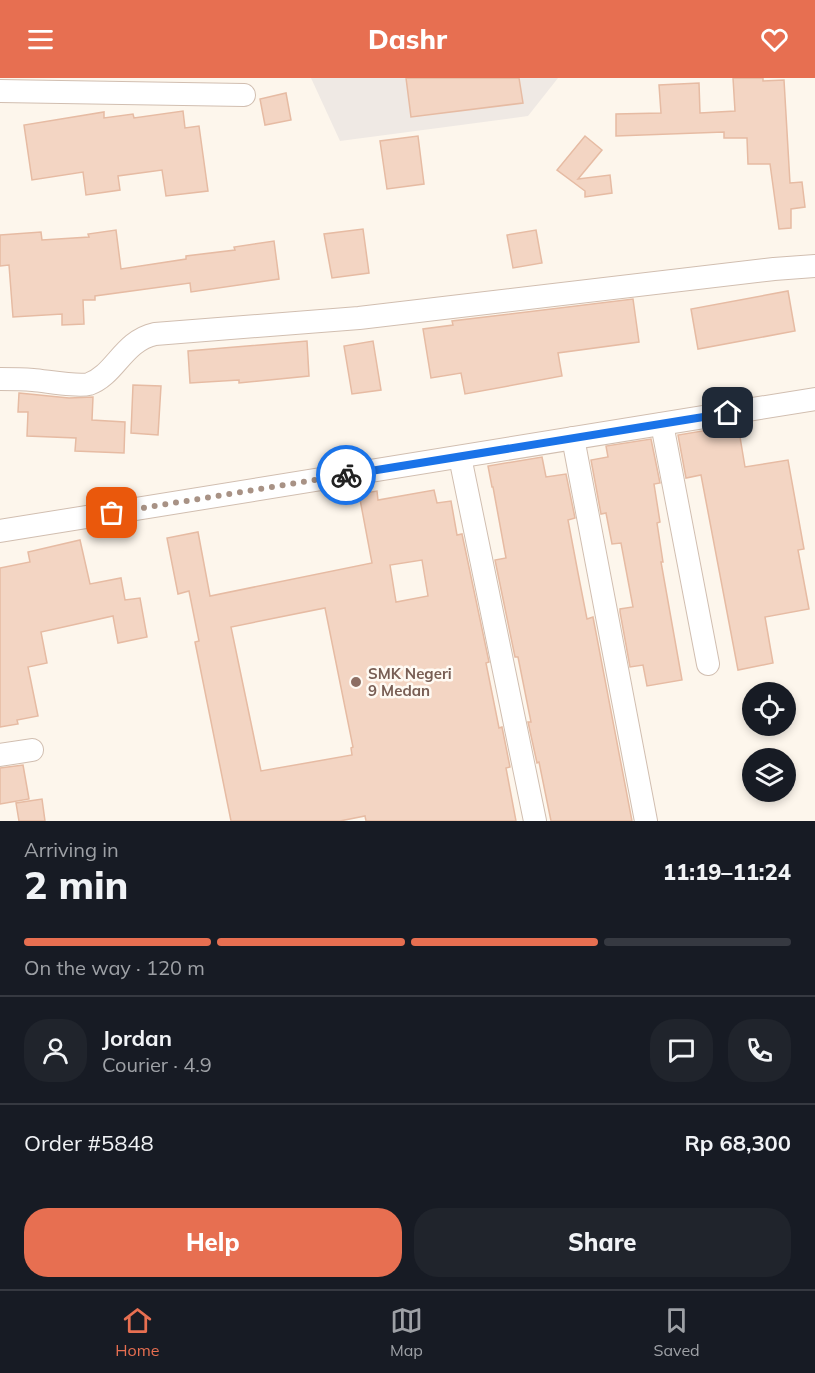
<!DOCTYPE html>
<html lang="en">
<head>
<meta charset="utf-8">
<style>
	:root { --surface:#171b24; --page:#20242c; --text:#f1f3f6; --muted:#9ea1a6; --line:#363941; --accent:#e76f51 }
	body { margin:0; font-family:Mulish,sans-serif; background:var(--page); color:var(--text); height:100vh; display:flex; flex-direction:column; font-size:22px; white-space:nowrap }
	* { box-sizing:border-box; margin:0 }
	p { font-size:20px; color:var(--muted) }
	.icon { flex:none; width:33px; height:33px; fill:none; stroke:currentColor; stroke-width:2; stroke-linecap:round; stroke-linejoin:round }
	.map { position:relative; height:743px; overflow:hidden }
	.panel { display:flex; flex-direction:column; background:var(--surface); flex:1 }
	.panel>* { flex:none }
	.buttons { position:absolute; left:742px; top:604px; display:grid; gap:12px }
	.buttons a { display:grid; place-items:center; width:54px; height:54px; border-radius:50%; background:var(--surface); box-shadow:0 3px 9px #0003; font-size:30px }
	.pin { position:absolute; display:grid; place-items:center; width:51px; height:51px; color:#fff; margin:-26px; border-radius:12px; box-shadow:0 3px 9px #0006 }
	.courier { position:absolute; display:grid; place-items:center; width:60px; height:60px; margin:-30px; border:4px solid #1a73e8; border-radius:50%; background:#fff; color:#222; box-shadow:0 2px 8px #0007 }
	.summary em { font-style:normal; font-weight:800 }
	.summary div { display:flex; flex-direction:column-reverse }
	.summary { display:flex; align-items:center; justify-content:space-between; height:102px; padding:0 24px }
	h1 { font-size:39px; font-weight:800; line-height:45px }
	.bar { display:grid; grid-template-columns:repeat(4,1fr); gap:9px 6px; align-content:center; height:72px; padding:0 24px }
	.bar i { height:8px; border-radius:4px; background:var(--line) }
	.bar .on { background:var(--accent) }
	.bar p { grid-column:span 4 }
	.line { display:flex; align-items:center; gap:15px; padding:0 24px; border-top:2px solid var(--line) }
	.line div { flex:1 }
	.round { display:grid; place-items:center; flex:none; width:63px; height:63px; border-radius:24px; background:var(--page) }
	.cta { display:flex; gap:12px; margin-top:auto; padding:12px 24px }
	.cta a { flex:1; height:69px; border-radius:24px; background:var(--accent); color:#fff; font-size:24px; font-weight:800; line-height:69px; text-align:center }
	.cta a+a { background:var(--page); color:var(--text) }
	header { display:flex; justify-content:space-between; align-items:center; height:78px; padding:0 24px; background:var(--accent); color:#fff; font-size:27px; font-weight:800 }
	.tab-bar { display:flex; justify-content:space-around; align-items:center; height:84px; border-top:2px solid var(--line); background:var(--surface); font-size:16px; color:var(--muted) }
	.tab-bar a { display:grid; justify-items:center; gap:3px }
	.tab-bar .on { color:var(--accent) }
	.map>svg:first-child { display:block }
	.industrial { fill:#efe9e4 }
	.building { fill:#f3d5c3; stroke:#e6bba3; stroke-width:1.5; fill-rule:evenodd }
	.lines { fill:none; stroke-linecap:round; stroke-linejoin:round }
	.street-casing { stroke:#d1beb0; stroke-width:24 }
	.street { stroke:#fff; stroke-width:22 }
	.done { stroke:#a89285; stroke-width:6; stroke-dasharray:0 10.8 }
	.route { stroke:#1a73e8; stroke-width:8 }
	.education-dot { fill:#8d6e63; stroke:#fffaf3; stroke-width:2 }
	.labels { text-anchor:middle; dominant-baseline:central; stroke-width:5; stroke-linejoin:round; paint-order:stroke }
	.education-label { font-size:15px; font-weight:bold; fill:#785e54; stroke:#fffaf3; text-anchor:start }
</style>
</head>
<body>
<header><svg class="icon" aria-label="menu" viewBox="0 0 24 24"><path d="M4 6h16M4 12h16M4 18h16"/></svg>Dashr<svg class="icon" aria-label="heart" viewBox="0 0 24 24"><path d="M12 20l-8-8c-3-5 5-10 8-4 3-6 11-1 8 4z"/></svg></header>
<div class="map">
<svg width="815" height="743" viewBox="0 0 815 743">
	<rect width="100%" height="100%" fill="#fdf6ec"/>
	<polygon class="industrial" points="311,0 558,0 528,38 340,63"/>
	<g class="building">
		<polygon points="406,0 519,0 523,25 411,39"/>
		<polygon points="733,0 763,0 763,3 784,2 790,105 802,104 805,129 791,131 791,150 779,151 770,86 748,86 747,60 724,60 724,54 616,58 616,36 661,35 659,7 699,5 700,35 735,33"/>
		<polygon points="286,15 291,42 265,47 260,21"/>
		<polygon points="183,33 185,50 199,48 208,113 166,118 162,92 118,98 120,112 86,117 83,94 32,102 24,47 104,34 104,40 133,36 134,40"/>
		<polygon points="418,58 424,106 387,111 380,63"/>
		<polygon points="585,58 602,72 578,101 610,97 612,115 585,119 585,113 557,92"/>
		<polygon points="363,151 369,195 332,200 324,156"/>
		<polygon points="116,152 121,191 186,181 186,178 235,172 234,169 274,163 279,201 191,214 190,205 95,218 95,222 83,222 84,246 62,247 62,236 13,239 9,187 0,188 0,157 41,154 42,162 89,159 88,156"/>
		<polygon points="536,152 542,185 513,190 507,157"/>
		<polygon points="788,213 795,253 698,271 691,231"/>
		<polygon points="633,221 639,264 558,275 562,298 465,316 461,295 431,300 423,251 453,247 452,243"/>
		<polygon points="307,263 309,298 239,305 239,302 190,305 188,273"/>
		<polygon points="373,263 381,312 352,316 344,268"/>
		<polygon points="133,307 161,308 158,357 131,355"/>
		<polygon points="19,315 69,320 93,319 92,342 125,344 124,375 75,373 76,360 27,358 28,334 18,334"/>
		<polygon points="738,347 745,389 788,382 804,471 798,472 809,531 765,539 773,585 738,592 701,397 686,400 678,357"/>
		<polygon points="651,361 660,405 654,406 660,444 657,445 663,484 661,484 682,602 647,608 643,587 630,589 620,534 620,531 633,529 621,465 612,466 606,435 601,436 591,382 608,379 606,368"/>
		<polygon points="542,379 546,399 566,396 575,440 568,442 578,495 587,541 593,539 632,743 551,743 539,684 537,685 528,644 531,644 518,579 515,579 495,482 506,480 493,409 492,409 488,388"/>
		<path d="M434,412L437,425L451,423L457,457L462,456L489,584L486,585L499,650L502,649L510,689L506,690L516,743H366L365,738L340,743H231L195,564L199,563L189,513L178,516L167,460L198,454L210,518L372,485L359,416L377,413L378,422ZM422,482L428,518L396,524L390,487ZM325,530L353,669L351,670L352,677L261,693L231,549Z"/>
		<polygon points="80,462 90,506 121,500 125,522 140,520 147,559 118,565 113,538 41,554 47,585 28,589 38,638 17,642 18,646 0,649 0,490 30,484 28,474"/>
		<polygon points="23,687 29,721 0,726 0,690"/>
		<polygon points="42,721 45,743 19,743 16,725"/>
	</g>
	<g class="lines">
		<defs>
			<g id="street">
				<polyline points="0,13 244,17"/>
				<path d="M0,301C11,301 22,301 33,302C46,303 78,309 89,306C115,297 123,263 155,256L359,240L774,191L815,188"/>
				<polyline points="662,346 708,586"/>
				<polyline points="573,360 646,743"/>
				<polyline points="460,379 535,743"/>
				<polyline points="0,453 815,321"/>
				<polyline points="0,677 32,672"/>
			</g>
		</defs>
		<use href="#street" class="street-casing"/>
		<use href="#street" class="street"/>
	</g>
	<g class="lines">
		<polyline class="done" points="112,435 346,397"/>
		<polyline class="route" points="346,397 728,335"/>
	</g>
	<circle class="education-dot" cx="356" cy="604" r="6"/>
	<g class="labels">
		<g class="education-label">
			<text x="368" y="595">SMK Negeri<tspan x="368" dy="17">9 Medan</tspan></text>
		</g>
	</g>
</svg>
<div class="buttons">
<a><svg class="icon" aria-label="locate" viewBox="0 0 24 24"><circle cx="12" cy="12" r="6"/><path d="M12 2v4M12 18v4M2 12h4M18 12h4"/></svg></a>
<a><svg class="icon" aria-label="layers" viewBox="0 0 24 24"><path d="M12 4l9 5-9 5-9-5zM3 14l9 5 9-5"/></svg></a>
</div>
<div class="pin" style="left:112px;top:435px;background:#ea580c"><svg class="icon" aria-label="bag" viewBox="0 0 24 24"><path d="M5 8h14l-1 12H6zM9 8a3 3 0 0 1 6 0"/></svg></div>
<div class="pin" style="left:728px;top:335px;background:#1f2937"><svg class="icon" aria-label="home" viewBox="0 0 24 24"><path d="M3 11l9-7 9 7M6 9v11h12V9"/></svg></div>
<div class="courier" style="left:346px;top:397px"><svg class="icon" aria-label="bike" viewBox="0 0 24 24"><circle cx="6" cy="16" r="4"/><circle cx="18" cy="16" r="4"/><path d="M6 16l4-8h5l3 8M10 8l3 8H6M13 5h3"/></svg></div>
</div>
<section class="panel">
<div class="summary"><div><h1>2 min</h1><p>Arriving in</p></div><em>11:19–11:24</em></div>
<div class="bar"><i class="on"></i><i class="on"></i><i class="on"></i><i></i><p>On the way · 120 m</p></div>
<div class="line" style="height:108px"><a class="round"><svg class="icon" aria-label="person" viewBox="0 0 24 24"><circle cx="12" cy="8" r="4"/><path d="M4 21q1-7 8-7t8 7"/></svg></a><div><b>Jordan</b><p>Courier · 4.9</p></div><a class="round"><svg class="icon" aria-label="chat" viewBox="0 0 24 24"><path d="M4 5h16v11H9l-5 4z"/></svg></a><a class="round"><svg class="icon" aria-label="phone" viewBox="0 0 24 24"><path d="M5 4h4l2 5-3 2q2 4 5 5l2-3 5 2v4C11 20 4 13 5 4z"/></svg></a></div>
<div class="line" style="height:78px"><div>Order #5848</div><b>Rp 68,300</b></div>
<div class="cta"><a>Help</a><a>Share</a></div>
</section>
<nav class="tab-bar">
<a class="on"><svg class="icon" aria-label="home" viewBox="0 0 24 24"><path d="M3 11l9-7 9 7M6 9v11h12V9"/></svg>Home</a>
<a><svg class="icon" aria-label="map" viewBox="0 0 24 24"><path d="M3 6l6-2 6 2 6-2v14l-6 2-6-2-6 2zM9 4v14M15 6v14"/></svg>Map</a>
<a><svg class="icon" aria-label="saved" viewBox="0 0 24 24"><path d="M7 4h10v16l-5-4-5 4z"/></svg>Saved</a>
</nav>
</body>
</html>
